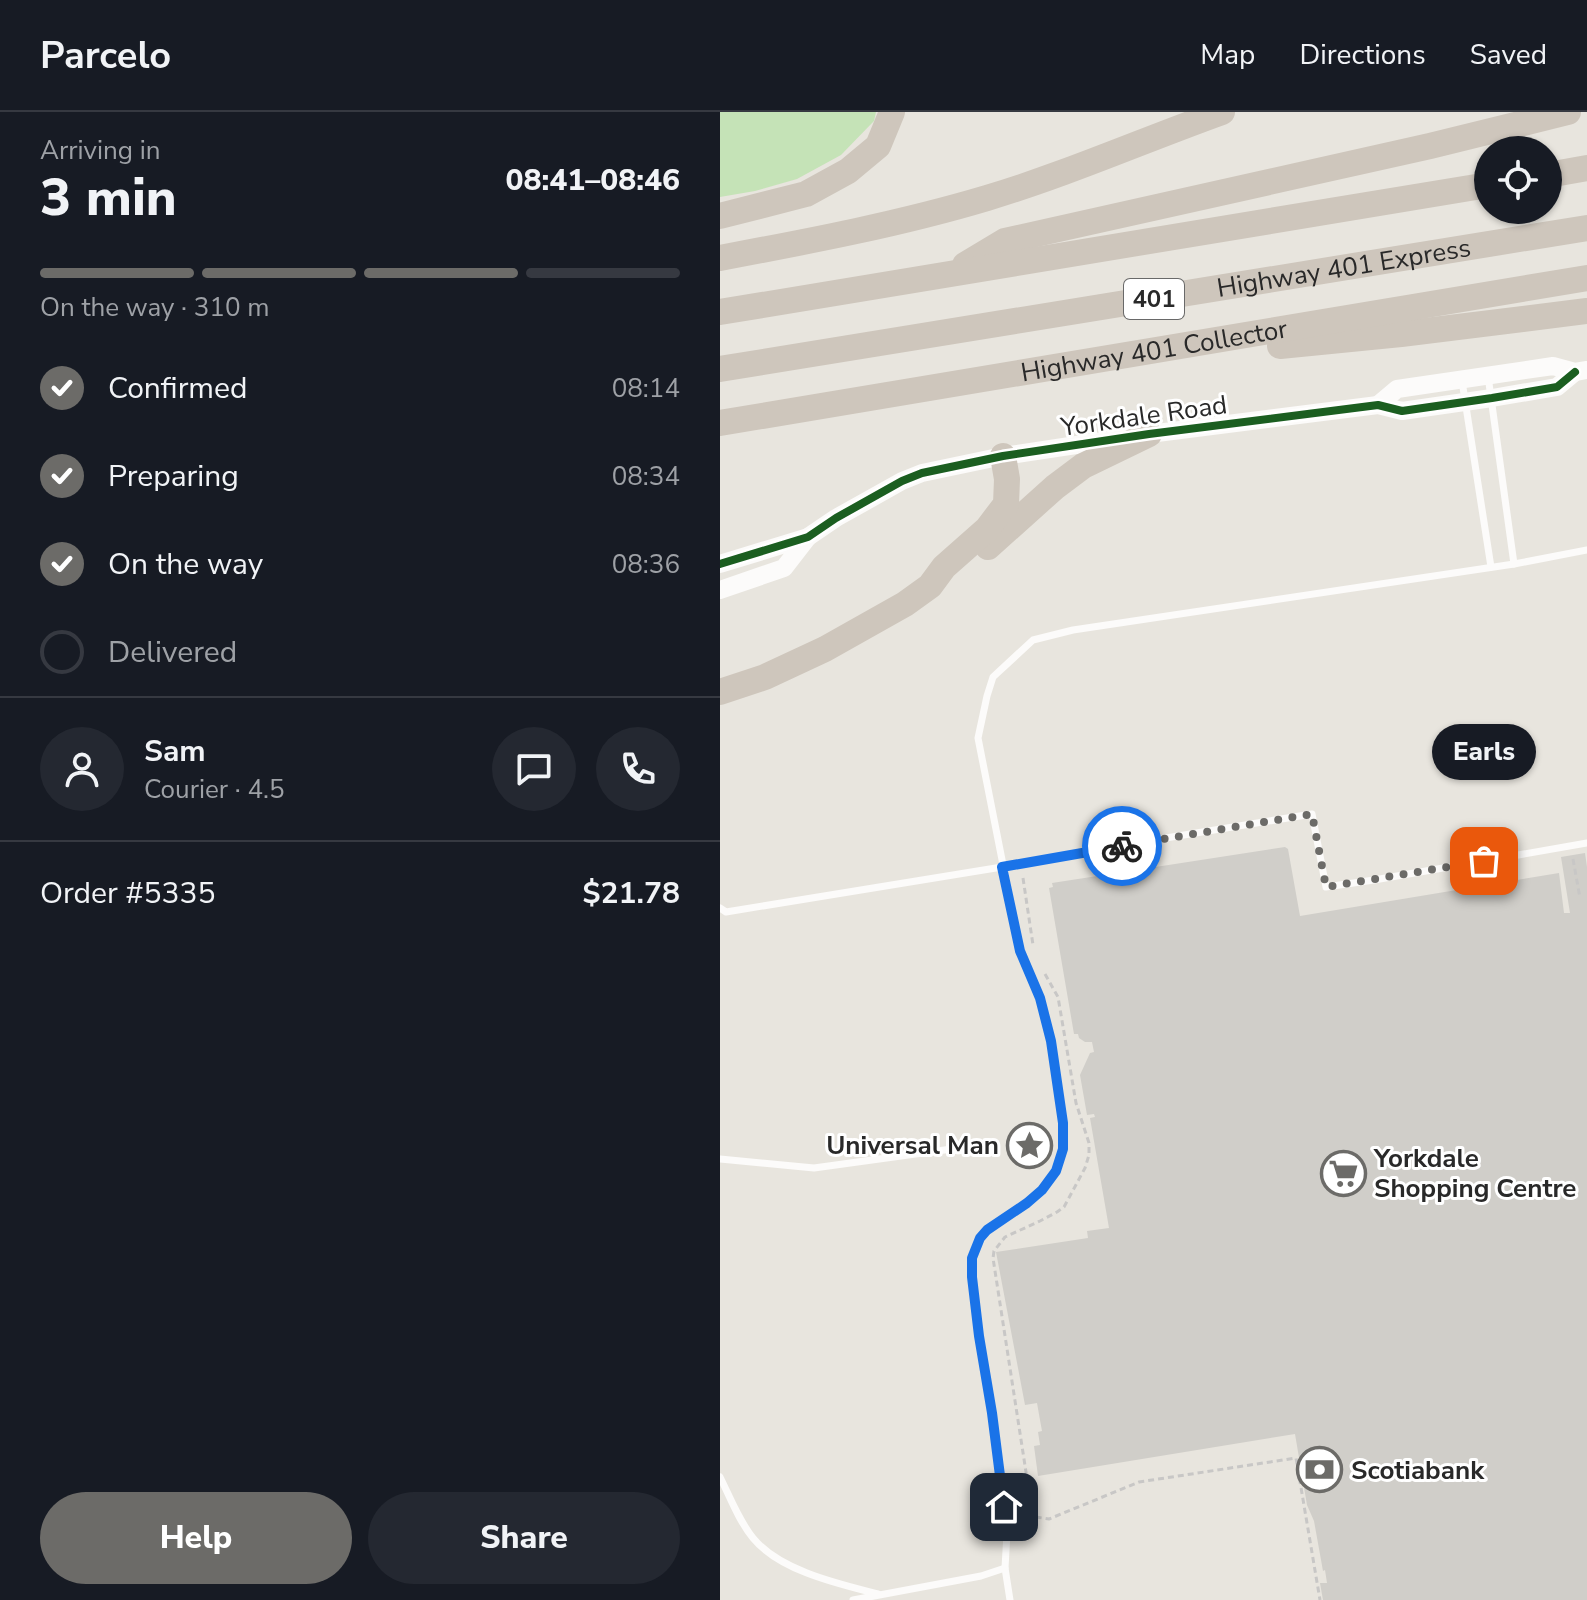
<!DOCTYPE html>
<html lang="en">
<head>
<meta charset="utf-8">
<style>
	:root { --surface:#171b24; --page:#242831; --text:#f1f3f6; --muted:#9ea1a6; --line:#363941; --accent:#6c6b68 }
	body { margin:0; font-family:"Nunito Sans",sans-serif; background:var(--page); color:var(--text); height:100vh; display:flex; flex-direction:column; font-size:30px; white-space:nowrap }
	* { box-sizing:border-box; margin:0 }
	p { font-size:26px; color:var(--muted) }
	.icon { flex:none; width:44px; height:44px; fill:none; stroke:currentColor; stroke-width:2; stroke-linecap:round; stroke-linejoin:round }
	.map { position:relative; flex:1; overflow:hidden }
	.side { display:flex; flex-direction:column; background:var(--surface); width:720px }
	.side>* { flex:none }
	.tools { position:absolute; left:754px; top:24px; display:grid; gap:16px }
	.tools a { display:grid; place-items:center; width:88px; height:88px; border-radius:50%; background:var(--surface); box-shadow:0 2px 6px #0004; font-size:40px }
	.pin { position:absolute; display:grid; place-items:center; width:68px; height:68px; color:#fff; margin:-34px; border-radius:16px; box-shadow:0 4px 12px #0006 }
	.courier { position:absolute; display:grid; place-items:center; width:80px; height:80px; margin:-40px; border:6px solid #1a73e8; border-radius:50%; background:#fff; color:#222; box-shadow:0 2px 10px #0007 }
	.bubble { position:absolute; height:56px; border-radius:28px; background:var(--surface); box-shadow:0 2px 6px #0004; font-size:26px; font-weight:800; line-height:56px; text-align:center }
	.head em { font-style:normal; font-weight:800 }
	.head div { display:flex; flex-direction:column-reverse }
	.head { display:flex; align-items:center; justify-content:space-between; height:136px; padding:0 40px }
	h1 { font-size:52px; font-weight:800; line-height:60px }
	.bar { display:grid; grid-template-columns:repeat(4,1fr); gap:12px 8px; align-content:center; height:96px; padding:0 40px }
	.bar i { height:10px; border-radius:6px; background:var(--line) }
	.bar .current { background:var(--accent) }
	.bar p { grid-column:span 4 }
	.line { display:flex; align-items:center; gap:20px; padding:0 40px; border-top:2px solid var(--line) }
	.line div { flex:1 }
	.round { display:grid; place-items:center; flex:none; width:84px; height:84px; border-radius:42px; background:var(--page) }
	ol { padding:0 40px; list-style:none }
	li { display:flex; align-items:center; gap:24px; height:88px }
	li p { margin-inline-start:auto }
	li .icon { padding:8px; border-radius:50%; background:var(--accent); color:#fff; stroke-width:4 }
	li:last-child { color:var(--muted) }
	li i { width:44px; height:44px; border:4px solid var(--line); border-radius:50% }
	.button { display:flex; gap:16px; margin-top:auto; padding:16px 40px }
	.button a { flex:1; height:92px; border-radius:48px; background:var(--accent); color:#fff; font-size:32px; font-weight:800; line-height:92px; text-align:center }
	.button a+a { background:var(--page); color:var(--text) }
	header { display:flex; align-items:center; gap:48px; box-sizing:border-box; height:112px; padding:0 40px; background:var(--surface); border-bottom:2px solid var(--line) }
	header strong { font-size:38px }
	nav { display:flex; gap:44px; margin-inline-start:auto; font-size:28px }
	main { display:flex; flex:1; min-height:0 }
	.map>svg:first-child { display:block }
	.green { fill:#c5e3b7 }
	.building { fill:#d0cec9 }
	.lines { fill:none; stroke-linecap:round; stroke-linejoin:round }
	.path { stroke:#c8c7c6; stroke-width:3; stroke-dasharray:6 4; stroke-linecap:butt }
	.service { stroke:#fcfbfa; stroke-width:7 }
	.tertiary { stroke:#fcfbfa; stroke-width:18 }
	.motorway { stroke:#cec6bc; stroke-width:26 }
	.cycleway-casing { stroke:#fff; stroke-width:13 }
	.cycleway { stroke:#1b5e20; stroke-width:8 }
	.done { stroke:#6c6b68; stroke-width:8; stroke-dasharray:0 14.4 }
	.route { stroke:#1a73e8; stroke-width:10 }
	.labels { text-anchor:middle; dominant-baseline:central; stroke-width:6; stroke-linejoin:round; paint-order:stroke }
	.shield { fill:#fff; stroke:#696969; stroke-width:2 }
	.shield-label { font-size:24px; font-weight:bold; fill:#292929 }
	.street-label { font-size:26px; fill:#292929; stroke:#fff }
	.poi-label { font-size:26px; font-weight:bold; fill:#292929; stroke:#fff; text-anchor:start }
</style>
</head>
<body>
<header>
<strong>Parcelo</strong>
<nav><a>Map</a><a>Directions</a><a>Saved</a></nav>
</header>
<main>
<section class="side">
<div class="head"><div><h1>3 min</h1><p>Arriving in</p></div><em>08:41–08:46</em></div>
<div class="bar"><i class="current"></i><i class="current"></i><i class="current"></i><i></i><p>On the way · 310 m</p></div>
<ol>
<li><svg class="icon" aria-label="check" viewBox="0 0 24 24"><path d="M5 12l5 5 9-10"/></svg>Confirmed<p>08:14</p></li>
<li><svg class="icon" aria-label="check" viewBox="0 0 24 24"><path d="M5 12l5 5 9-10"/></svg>Preparing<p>08:34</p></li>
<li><svg class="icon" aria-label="check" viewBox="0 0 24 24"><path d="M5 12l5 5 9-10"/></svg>On the way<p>08:36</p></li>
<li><i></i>Delivered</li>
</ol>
<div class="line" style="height:144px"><a class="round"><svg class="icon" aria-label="person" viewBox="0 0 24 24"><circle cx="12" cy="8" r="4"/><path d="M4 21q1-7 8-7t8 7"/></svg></a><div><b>Sam</b><p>Courier · 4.5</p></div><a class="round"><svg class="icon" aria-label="chat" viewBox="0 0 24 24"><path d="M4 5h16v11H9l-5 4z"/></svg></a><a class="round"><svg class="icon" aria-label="phone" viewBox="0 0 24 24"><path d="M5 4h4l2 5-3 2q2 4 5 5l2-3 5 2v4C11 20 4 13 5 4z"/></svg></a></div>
<div class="line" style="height:104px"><div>Order #5335</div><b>$21.78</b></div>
<div class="button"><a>Help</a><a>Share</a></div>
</section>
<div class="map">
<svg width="867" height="1488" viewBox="0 0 867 1488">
	<rect width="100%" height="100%" fill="#e8e5de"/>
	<polygon class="green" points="0,0 156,0 154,9 121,43 77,67 35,79 0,85"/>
	<polygon class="building" points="565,735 568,737 580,804 839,761 844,801 850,801 841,745 865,741 867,755 867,1488 603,1488 600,1471 607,1471 605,1458 603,1459 594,1409 587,1393 575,1322 318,1364 314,1334 320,1333 318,1320 322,1319 320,1308 317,1291 305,1293 276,1140 368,1126 367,1119 389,1116 370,1006 375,1005 374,1002 367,1003 360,963 370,941 374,940 372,930 365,930 359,926 358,922 354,922 329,776 333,775 332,771"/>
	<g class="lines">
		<g class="path">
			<polyline points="853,747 860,786"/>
			<polyline points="303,766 313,833"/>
			<polyline points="325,862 338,885 356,991 369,1031 369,1043 365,1056 344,1095 337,1100 320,1109 285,1125 274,1139 273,1146 312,1399 316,1405 329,1407 419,1370 576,1346 600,1488"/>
		</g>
		<g class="service">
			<polyline points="768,264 794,452"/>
			<polyline points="742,269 771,455"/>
			<polyline points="0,796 6,800 282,755 373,738 592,702 606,775 654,768 867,731"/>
			<polyline points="0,1047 94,1056 239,1036"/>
			<path d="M0,1365C10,1385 19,1409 33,1426C60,1459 119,1472 158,1482"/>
			<polyline points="133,1488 261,1464 285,1456"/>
			<polyline points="290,1488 285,1456 287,1421 272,1301 259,1224 252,1165 252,1146 260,1126 267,1118 307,1091 322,1078 336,1059 343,1037 343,1011 331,929 320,886 300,839 258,626 267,584 273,565 313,528 353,518 794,452 867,438"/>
		</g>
		<g class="tertiary">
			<polyline points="658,293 677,277 833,254 855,260 867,258"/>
			<polyline points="0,452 88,425 116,406 182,369 202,361 283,344 429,322 658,293 682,299 772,286 837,275 855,260"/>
			<polyline points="0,478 64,456 88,425"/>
		</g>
		<g class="motorway">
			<polyline points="828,63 867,56"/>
			<polyline points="0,104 86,82 128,59 158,34 172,0"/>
			<path d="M0,146C90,129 180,112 267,86C347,62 424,28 502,0"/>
			<polyline points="245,153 285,129 710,34 848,0"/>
			<polyline points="0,200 768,73"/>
			<polyline points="560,234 681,222 867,199"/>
			<path id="s1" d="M0,257L867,116"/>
			<path id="s2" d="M0,311L867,166"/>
			<polyline points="268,435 335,375 363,354 429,322"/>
			<polyline points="0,580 45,565 105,537 185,492 210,474 224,455 267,417 286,392 287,367 283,344"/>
		</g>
		<defs>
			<polyline id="cycleway" points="0,452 88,425 116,406 182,369 202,361 283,344 429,322 658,293 682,299 772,286 837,275 855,260"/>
		</defs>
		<use href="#cycleway" class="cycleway-casing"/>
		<use href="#cycleway" class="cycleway"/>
	</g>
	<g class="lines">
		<polyline class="done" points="402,734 592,702 606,775 764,749"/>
		<polyline class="route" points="284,1395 272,1301 259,1224 252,1165 252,1146 260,1126 267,1118 307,1091 322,1078 336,1059 343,1037 343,1011 331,929 320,886 300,839 282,755 402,734"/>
	</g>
	<defs>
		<symbol id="sight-ring" viewBox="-11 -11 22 22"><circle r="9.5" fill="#fff" stroke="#6c6b68" stroke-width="1.5"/><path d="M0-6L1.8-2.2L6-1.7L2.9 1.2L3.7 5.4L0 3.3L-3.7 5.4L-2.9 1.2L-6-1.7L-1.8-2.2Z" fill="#6c6b68"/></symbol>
		<symbol id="supermarket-ring" viewBox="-11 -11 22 22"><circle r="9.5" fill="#fff" stroke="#6c6b68" stroke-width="1.5"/><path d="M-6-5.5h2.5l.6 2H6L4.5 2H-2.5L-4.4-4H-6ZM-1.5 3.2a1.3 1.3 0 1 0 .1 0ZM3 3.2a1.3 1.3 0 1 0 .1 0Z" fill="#6c6b68"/></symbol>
		<symbol id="bank-ring" viewBox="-11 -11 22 22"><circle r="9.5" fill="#fff" stroke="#6c6b68" stroke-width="1.5"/><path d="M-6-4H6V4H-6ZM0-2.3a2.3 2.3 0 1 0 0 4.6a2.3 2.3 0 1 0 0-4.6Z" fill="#6c6b68"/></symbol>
	</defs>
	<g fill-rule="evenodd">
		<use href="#sight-ring" x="284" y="1008" width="51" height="51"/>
		<use href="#supermarket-ring" x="598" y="1036" width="51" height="51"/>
		<use href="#bank-ring" x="574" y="1332" width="51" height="51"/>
	</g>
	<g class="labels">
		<rect class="shield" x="404" y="167" width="60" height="40" rx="6"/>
		<g class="shield-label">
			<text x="434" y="187">401</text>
		</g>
		<g class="street-label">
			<text stroke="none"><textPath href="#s1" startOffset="632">Highway 401 Express</textPath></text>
			<text stroke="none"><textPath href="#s2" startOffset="440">Highway 401 Collector</textPath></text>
			<text transform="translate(424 304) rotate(-8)">Yorkdale Road</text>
		</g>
		<g class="poi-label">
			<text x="279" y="1033" text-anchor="end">Universal Man</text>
			<text x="654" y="1046">Yorkdale<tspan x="654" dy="30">Shopping Centre</tspan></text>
			<text x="631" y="1358">Scotiabank</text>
		</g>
	</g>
</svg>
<div class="tools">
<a><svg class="icon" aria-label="locate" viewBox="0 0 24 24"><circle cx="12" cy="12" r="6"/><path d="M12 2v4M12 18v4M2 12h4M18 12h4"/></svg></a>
</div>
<div class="pin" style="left:764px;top:749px;background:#ea580c"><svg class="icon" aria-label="bag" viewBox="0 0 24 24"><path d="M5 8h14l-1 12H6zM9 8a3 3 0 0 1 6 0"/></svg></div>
<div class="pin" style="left:284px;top:1395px;background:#1f2937"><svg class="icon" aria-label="home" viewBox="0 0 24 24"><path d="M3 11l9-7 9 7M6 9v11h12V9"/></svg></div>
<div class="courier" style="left:402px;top:734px"><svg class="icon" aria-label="bike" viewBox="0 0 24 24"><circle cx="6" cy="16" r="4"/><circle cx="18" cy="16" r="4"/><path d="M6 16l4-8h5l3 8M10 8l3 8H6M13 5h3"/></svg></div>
<div class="bubble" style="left:712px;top:612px;width:104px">Earls</div>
</div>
</main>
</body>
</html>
